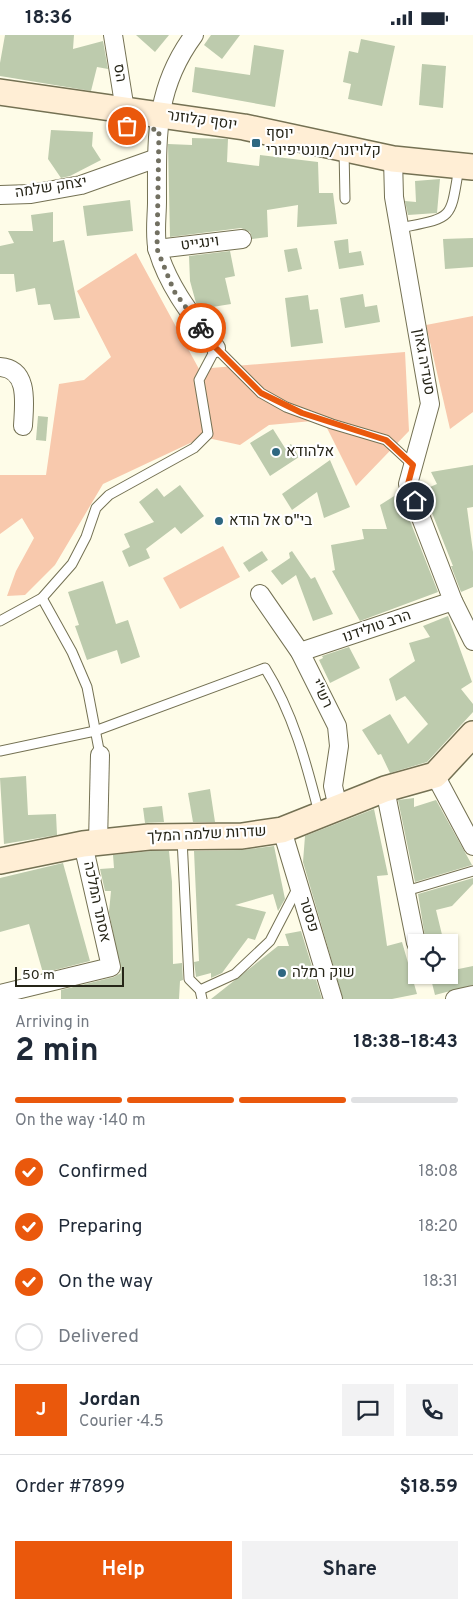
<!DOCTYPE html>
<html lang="en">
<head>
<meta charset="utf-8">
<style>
	:root { --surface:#fff; --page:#f2f2f3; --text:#1f2937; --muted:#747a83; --line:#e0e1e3; --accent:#ea580c }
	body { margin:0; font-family:Overpass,Heebo,sans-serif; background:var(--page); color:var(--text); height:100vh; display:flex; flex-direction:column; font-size:19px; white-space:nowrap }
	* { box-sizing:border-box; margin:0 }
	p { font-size:16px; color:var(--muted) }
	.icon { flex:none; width:28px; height:28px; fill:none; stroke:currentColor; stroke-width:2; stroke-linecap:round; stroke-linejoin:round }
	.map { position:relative; height:964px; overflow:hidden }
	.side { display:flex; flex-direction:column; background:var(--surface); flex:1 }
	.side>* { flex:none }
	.controls { position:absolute; left:408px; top:899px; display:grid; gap:10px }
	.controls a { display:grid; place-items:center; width:50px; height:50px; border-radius:0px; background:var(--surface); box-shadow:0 1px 4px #0004; font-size:25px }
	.scale { position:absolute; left:15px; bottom:12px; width:109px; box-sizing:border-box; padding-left:5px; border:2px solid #262518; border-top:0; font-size:14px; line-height:18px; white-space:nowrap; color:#262518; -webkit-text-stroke:4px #fff; paint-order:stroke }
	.pin { position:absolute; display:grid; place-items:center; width:42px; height:42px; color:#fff; margin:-21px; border:2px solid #fff; border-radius:50%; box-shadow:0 1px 5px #0007 }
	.courier { position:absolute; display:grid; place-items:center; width:50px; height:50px; margin:-25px; border:4px solid #ea580c; border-radius:50%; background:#fff; color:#222; box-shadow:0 1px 6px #0007 }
	.head em { font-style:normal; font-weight:700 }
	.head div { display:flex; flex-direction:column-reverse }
	.head { display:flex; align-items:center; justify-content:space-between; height:85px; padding:0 15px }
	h1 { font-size:32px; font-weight:700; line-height:38px }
	.bar { display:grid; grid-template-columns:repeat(4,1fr); gap:8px 5px; align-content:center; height:60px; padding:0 15px }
	.bar i { height:6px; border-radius:4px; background:var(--line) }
	.bar .selected { background:var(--accent) }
	.bar p { grid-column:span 4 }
	.line { display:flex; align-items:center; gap:12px; padding:0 15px; border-top:1px solid var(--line) }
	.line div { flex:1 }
	.round { display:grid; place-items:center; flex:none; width:52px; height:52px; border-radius:0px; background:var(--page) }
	ol { padding:0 15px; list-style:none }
	li { display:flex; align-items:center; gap:15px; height:55px }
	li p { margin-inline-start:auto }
	li .icon { padding:5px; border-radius:50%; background:var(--accent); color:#fff; stroke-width:4 }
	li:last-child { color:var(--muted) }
	li i { width:28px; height:28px; border:2px solid var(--line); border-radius:50% }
	.primary-button { display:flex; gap:10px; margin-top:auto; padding:10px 15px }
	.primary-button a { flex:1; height:58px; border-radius:0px; background:var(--accent); color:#fff; font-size:20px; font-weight:700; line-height:58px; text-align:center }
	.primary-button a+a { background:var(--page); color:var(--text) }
	.status { display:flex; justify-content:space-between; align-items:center; height:35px; padding:0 25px; background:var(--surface); direction:ltr }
	.status svg { height:14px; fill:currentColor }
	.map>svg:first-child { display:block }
	.green { fill:#f8c9ad }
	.building { fill:#bdcbad }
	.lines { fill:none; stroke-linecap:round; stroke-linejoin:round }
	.lane-casing { stroke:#747153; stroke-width:11 }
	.street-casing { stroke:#747153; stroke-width:20 }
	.secondary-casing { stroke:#747153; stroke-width:28 }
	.lane { stroke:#fff; stroke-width:9 }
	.street { stroke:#fff; stroke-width:18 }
	.secondary { stroke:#ffeed5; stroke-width:25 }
	.done { stroke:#727061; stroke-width:5; stroke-dasharray:0 9 }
	.route { stroke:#ea580c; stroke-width:6 }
	.poi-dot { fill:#2e6781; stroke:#fff; stroke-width:2 }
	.labels { text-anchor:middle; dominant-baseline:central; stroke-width:4.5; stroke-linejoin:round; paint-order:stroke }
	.street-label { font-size:15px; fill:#262518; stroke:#fff }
	.poi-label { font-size:15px; fill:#262518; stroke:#fff; text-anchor:start }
</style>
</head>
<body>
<div class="status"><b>18:36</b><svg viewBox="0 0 49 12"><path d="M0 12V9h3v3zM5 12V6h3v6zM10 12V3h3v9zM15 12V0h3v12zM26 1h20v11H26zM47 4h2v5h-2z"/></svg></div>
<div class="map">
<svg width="473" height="964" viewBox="0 0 473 964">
	<rect width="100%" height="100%" fill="#fefce8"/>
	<g class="green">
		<polygon points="136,218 199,334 405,317 409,396 356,451 323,385 269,390 240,410 203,402 103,449 55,530 25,560 7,561 16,536 34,503 22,483 0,499 0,440 46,440 59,349 84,345 111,322 77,256"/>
		<polygon points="473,281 473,377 450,394 426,290"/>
		<polygon points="223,511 240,542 180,574 163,543"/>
	</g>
	<g class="building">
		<polygon points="5,0 74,0 73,14 103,6 108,34 97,32 91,56 0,41 0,28"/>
		<polygon points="136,0 169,0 155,17"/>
		<polygon points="211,0 240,0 222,24 204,10"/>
		<polygon points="361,4 395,11 382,71 348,64 351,49 343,47 349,16 358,18"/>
		<polygon points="254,10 284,15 275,72 192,57 195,32 250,40"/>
		<polygon points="422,29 446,31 443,73 419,70"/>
		<polygon points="51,95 93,97 92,111 101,125 70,141 61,143 48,124"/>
		<polygon points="192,103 228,104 227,127 259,131 260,120 318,127 319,158 333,158 337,189 297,192 298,170 267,175 268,202 252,204 250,197 241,193 170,202 168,109 192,110"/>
		<polygon points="440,144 437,178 408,180 405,166 416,167 415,146"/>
		<polygon points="130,165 133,196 87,201 83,171"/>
		<polygon points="53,177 53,207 64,205 80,283 54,285 50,269 38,270 35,253 16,257 14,239 0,239 0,211 14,208 8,196 33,196 31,180"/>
		<polygon points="473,203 473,232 445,234 443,204"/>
		<polygon points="348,204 349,218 361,216 364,230 339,234 334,206"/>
		<polygon points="297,213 302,234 288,237 284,215"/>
		<polygon points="230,216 235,241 225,243 231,269 200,274 196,268 190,246 189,221"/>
		<polygon points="363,259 365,272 377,270 380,287 345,293 340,263"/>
		<polygon points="308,260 310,275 318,274 323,308 291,312 285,263"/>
		<polygon points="38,381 48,382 46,406 36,405"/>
		<polygon points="273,394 285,413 291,409 299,422 270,441 250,408"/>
		<polygon points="330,425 350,472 324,483 317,457 292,475 282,459"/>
		<polygon points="473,430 473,472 467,473 473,517 473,552 461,557 451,531 453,531 423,455 437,449 431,437"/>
		<polygon points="180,450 204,481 181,499 175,492 146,514 150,523 129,532 122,516 130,512 124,499 154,487 139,467 157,453 164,462"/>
		<polygon points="399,458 438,557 360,586 332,536 335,535 331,510 364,504 362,494 387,494 380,470"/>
		<polygon points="262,516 268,525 249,537 243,528"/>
		<polygon points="292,516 311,544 315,542 333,579 313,586 296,540 282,550 271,536 290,523 289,518"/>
		<polygon points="103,546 116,589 128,585 140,622 121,629 117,615 87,625 75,591 79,590 68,557"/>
		<polygon points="448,581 472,647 461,654 473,669 473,677 427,727 390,738 381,719 378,720 362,695 390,679 408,709 428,689 405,661 396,666 389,644 415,626 409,608 430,602 423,591"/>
		<polygon points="349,612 360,633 330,648 319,625 323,623 322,621"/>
		<polygon points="26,741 28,780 56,779 57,800 4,809 0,743"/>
		<polygon points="210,754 215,787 193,787 188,758"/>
		<polygon points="414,763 414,772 436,765 472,830 415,847 398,765"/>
		<polygon points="162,771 164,787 145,788 143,773"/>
		<polygon points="374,774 388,840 377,841 387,911 402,907 417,959 392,964 343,964 303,827 305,801"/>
		<polygon points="274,811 285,864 278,876 273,859 235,870 266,877 255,905 248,903 222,938 211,943 211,938 196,942 194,927 199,926 194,816 242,815"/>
		<polygon points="151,816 169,816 172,847 173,929 182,928 183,945 180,946 179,964 61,964 61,955 114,942 121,938 109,877 111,856 105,856 100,834 114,833 113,820"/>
		<polygon points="63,828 90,926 43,938 29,889 0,897 0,843"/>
		<polygon points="473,843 473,849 452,871 436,875 444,908 426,908 418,859"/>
		<polygon points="301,896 322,964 211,964 278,911 289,911 285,899"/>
		<polygon points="473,931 473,950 435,960 430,940 449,940 449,936"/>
	</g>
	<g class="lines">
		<defs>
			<g id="lane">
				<polyline points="344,115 345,164"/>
				<path d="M400,193C454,182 450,186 459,132"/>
				<polyline points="42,563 72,617 87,652 100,720"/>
				<polyline points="0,586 42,563 72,529 86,502 96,473 109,460 194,413 208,399 199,345 216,313 261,358 286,372 332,389 386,405 413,430"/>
				<path d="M0,716L95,696L265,633C293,678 306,727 319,778"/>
				<polyline points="182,804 189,944 200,955 202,964"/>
				<polyline points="406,856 473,836"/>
				<polyline points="200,955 235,939 270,906 298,852"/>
			</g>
			<g id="street">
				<polyline points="113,0 125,75"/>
				<path d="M194,0C154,54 157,103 157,167C157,181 154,202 158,216C169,253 193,282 216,313"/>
				<polyline points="393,124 394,162 430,369 408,449 453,566 473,606"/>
				<polyline points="0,160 31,159 81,150 157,123"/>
				<polyline points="157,214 242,204"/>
				<path d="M0,332C30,334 24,370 23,391"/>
				<polyline points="260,559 300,617 337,691 339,711 333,751 338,773"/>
				<polyline points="300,617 453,566"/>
				<polyline points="435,740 473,811"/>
				<polyline points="385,754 416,908"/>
				<polyline points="282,795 333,964"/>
				<polyline points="98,808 100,720"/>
				<polyline points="0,959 111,932 83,809"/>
				<polyline points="455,964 473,960"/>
			</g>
			<g id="secondary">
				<polyline points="0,57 244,92 393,124 473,132"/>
				<polyline points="0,826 83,809 149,802 242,801 282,795 385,754 435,740 473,699"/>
			</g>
		</defs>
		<use href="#lane" class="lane-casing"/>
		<use href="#street" class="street-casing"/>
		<use href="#secondary" class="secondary-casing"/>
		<use href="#lane" class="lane"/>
		<use href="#street" class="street"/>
		<use href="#secondary" class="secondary"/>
	</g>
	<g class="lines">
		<polyline class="done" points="127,91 159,95 157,214 174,256 201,293"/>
		<polyline class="route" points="201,293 216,313 261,358 302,378 386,405 413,430 408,449 415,466"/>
	</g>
	<g class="poi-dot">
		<rect x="251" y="103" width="10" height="10" rx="2.5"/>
		<circle cx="276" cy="417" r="5"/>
		<circle cx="219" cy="486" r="5"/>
		<circle cx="282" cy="938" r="5"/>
	</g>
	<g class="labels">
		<g class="street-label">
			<text transform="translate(119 38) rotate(81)">הס</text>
			<text transform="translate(202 86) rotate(8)">יוסף קלוזנר</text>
			<text transform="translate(51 153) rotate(-9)">יצחק שלמה</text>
			<text transform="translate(200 209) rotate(-7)">וינגייט</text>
			<text transform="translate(423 327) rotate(80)">סעדיה גאון</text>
			<text transform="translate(377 592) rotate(-19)">הרב טולידנו</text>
			<text transform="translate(321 659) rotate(64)">רש"י</text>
			<text transform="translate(207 800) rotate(-3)">שדרות שלמה המלך</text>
			<text transform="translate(96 867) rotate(78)">אסתר המלכה</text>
			<text transform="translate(308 880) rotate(73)">פסטר</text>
		</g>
		<g class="poi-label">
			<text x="266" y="99">יוסף<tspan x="266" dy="17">קלויזנר/מונטיפיורי</tspan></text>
			<text x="286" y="417">אלהודא</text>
			<text x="229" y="486">בי"ס אל הודא</text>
			<text x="292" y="938">שוק רמלה</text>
		</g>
	</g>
</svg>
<div class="controls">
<a><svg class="icon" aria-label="locate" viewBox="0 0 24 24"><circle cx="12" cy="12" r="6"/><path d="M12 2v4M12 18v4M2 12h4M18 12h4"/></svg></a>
</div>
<div class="scale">50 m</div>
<div class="pin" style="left:127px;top:91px;background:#ea580c"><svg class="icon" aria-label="bag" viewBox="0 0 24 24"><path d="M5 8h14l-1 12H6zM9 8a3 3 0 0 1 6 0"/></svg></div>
<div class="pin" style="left:415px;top:466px;background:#1f2937"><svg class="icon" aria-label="home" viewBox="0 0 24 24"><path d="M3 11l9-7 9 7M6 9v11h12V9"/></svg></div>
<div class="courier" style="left:201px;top:293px"><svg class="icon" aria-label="bike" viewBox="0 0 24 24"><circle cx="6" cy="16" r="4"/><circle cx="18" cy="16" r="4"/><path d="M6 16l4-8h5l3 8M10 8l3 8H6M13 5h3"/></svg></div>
</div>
<section class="side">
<div class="head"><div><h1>2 min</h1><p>Arriving in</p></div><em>18:38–18:43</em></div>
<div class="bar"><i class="selected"></i><i class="selected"></i><i class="selected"></i><i></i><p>On the way · 140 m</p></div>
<ol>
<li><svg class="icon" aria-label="check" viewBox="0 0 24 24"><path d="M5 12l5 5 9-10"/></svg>Confirmed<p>18:08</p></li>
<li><svg class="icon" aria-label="check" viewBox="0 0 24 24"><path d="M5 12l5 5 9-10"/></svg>Preparing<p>18:20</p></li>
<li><svg class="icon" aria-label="check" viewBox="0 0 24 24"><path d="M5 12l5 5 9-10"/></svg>On the way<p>18:31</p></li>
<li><i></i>Delivered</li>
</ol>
<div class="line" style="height:90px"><b class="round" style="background:var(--accent);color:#fff">J</b><div><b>Jordan</b><p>Courier · 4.5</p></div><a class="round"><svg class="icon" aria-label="chat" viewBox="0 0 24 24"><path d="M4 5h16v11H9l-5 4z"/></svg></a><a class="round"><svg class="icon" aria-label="phone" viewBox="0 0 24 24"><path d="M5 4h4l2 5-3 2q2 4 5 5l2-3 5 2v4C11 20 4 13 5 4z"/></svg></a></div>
<div class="line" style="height:65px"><div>Order #7899</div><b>$18.59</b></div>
<div class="primary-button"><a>Help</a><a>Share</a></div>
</section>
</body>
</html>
